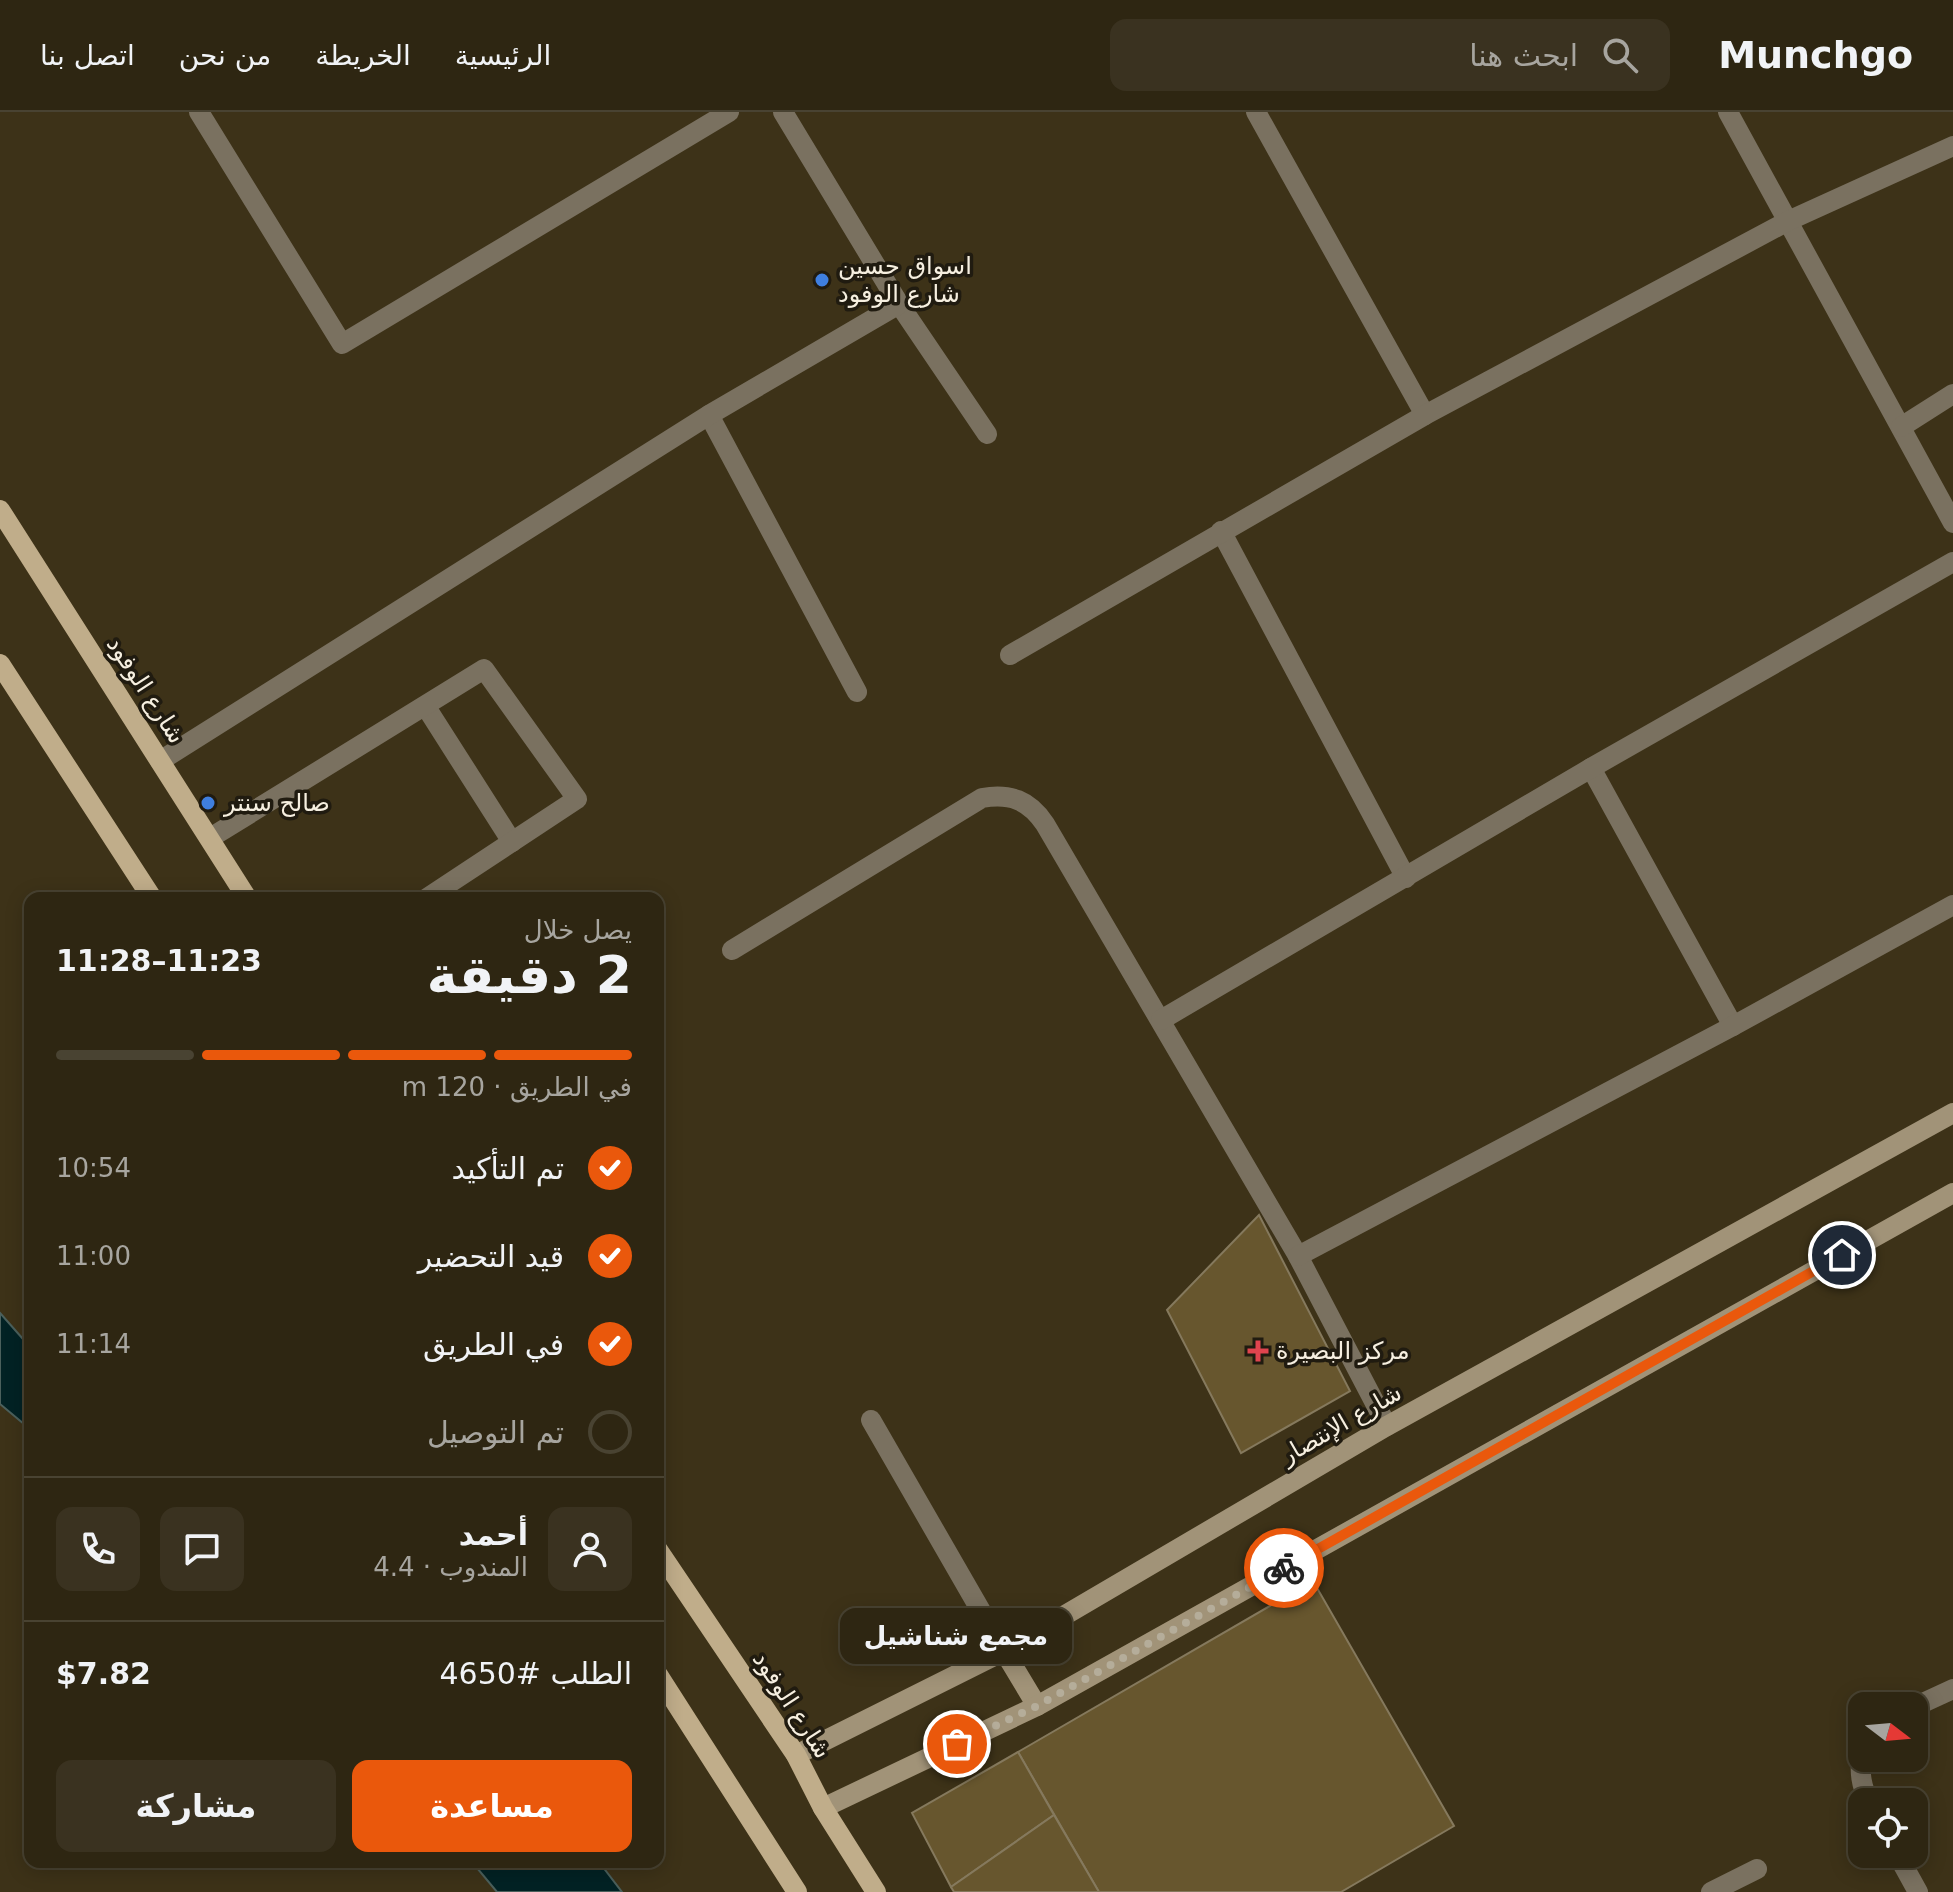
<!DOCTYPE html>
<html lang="ar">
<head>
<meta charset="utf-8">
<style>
	:root { --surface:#2e2612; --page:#3a3220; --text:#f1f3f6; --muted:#a7a59f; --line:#494332; --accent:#ea580c }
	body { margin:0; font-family:"DejaVu Sans","Noto Naskh Arabic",sans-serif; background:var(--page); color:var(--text); direction:rtl; height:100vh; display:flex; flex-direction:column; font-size:30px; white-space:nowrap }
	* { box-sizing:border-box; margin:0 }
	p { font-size:26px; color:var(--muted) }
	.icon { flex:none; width:44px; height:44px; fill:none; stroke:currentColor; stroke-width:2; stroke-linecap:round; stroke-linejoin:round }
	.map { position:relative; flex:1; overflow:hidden; direction:ltr }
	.drawer { position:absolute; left:24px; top:780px; width:640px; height:976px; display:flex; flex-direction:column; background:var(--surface); border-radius:16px; box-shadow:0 4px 20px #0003,0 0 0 2px var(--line); direction:rtl }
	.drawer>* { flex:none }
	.needle { width:52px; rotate:106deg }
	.buttons { position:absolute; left:1848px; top:1580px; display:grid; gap:16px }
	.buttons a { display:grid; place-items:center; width:80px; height:80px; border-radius:16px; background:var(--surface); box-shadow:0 4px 20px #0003,0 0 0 2px var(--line); font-size:40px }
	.pin { position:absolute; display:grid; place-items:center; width:68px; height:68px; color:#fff; margin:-34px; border:4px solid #fff; border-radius:50%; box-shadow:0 2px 8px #0007 }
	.courier { position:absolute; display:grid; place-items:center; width:80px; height:80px; margin:-40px; border:6px solid #ea580c; border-radius:50%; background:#fff; color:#222; box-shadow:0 2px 10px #0007 }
	.bubble { position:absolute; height:56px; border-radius:16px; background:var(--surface); box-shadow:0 4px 20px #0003,0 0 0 2px var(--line); font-size:26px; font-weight:700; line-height:56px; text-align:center; direction:rtl }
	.summary em { font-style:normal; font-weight:700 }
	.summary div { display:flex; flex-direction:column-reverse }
	.summary { display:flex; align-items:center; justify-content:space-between; height:136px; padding:0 32px }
	h1 { font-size:52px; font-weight:700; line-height:60px }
	.bar { display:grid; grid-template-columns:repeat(4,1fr); gap:12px 8px; align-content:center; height:96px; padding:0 32px }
	.bar i { height:10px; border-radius:6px; background:var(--line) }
	.bar .on { background:var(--accent) }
	.bar p { grid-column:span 4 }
	.line { display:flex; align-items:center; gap:20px; padding:0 32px; border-top:2px solid var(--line) }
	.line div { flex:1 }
	.round { display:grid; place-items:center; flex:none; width:84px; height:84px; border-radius:16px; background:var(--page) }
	ol { padding:0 32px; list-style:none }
	li { display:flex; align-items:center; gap:24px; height:88px }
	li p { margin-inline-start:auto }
	li .icon { padding:8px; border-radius:50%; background:var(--accent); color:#fff; stroke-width:4 }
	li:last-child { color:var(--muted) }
	li i { width:44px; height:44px; border:4px solid var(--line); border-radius:50% }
	.action { display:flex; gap:16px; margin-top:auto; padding:16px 32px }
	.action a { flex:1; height:92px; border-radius:16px; background:var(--accent); color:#fff; font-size:32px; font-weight:700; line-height:92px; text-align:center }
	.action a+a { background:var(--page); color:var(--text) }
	header { display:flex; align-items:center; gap:48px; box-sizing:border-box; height:112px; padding:0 40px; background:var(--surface); border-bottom:2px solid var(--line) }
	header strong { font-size:38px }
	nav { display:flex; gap:44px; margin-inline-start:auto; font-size:28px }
	.search { width:560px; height:72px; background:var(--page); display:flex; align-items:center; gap:20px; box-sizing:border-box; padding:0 28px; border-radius:16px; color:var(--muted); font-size:30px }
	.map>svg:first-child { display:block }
	.water { fill:#022224; stroke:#4b605c; stroke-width:2 }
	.building { fill:#67562e; stroke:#85795d; stroke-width:2 }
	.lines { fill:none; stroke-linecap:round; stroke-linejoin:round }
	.lane { stroke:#7a7160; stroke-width:20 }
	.street { stroke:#7a7160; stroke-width:20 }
	.secondary { stroke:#a19378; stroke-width:20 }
	.primary { stroke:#c0ad8a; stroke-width:20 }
	.done { stroke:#b5ad9a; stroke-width:8; stroke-dasharray:0 14.4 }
	.route { stroke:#ea580c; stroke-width:10 }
	.shop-dot { fill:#3f7fe0; stroke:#201b10; stroke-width:3 }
	.health-dot { fill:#e0444e; stroke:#201b10; stroke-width:3 }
	.labels { text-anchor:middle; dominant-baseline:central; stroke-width:7; stroke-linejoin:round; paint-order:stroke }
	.poi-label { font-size:24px; fill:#f6efe0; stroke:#201b10; text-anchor:start }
	.street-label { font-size:24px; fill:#f6efe0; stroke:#201b10 }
</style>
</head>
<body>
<header>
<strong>Munchgo</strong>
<div class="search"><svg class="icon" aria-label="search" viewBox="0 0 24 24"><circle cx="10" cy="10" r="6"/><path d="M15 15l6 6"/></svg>ابحث هنا</div>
<nav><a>الرئيسية</a><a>الخريطة</a><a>من نحن</a><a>اتصل بنا</a></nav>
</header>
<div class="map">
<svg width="1953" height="1780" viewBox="0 0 1953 1780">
	<rect width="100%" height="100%" fill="#3d3218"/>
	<g class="water">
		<polygon points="0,1201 30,1235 30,1317 0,1292"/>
		<polygon points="472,1750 599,1750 622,1780 497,1780"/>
	</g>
	<g class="building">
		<polygon points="1259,1103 1350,1279 1241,1341 1167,1198"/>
		<polygon points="1313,1469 1454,1714 1341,1780 1099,1780 1018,1640"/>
		<polygon points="1018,1640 1054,1703 951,1775 912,1701"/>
		<polygon points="1054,1703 1099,1780 954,1780 951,1775"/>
	</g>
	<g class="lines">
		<g class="lane">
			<polyline points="426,595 512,730"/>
			<polyline points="210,726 484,557 577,687 427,786"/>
			<polyline points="871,1308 1004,1539"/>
		</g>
		<g class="street">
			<polyline points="199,0 342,232 729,0"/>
			<polyline points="783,0 899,192 987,322"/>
			<polyline points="1256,0 1425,303"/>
			<polyline points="1728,0 1953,411"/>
			<polyline points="709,303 857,580"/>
			<polyline points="1901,315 1953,282"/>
			<polyline points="1221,419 1406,766"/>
			<polyline points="1010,543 1425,303 1788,109 1953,34"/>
			<polyline points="160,649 709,303 899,192"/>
			<polyline points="1591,656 1733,914"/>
			<path d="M732,838L982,686C1010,681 1029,688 1045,712L1298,1144L1387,1314"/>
			<polyline points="1161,908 1591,656 1953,450"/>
			<polyline points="1298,1144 1733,914 1953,793"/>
			<polyline points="1914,1595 1953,1577"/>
			<path d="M1862,1641C1859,1660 1861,1673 1869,1690"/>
			<polyline points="1897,1742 1918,1780"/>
			<polyline points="1711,1780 1757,1757"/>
		</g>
		<g class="secondary">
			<polyline points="1004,1539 1037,1594"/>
			<polyline points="796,1643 1004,1539 1387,1314 1953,1001"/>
			<polyline points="823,1696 1037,1594 1953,1081"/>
		</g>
		<g class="primary">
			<polyline points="0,398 247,786"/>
			<polyline points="0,552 152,786"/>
			<polyline points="658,1438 796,1643 823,1696 876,1780"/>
			<polyline points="658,1563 797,1780"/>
		</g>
	</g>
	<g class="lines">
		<polyline class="done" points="957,1632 1037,1594 1284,1456"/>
		<polyline class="route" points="1284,1456 1842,1143"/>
	</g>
	<g class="shop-dot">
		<circle cx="822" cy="168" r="8"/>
		<circle cx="208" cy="691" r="8"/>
	</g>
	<path class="health-dot" d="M1254 1227h8v8h8v8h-8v8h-8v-8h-8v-8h8z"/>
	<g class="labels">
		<g class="poi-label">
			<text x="838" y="154">اسواق حسين<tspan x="838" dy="28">شارع الوفود</tspan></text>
			<text x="224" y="691">صالح سنتر</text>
			<text x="1276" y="1239">مركز البصيرة</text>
		</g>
		<g class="street-label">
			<text transform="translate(146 578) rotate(57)">شارع الوفود</text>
			<text transform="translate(1341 1312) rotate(-30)">شارع الإنتصار</text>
			<text transform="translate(792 1593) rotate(57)">شارع الوفود</text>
		</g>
	</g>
</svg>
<div class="buttons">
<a><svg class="needle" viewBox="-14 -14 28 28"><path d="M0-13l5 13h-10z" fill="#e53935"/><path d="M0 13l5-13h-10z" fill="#a7a59f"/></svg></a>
<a><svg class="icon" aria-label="locate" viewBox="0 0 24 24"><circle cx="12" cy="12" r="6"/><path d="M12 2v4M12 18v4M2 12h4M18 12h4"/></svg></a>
</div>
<div class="pin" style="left:957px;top:1632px;background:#ea580c"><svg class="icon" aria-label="bag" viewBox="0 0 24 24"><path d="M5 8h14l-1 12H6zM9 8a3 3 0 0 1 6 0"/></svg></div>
<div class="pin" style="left:1842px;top:1143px;background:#1f2937"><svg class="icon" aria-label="home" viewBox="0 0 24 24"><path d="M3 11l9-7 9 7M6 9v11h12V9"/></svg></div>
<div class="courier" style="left:1284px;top:1456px"><svg class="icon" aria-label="bike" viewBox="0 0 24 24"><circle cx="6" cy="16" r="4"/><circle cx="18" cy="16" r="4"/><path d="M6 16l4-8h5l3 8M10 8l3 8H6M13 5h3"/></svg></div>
<div class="bubble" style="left:840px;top:1496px;width:232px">مجمع شناشيل</div>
<section class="drawer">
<div class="summary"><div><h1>2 دقيقة</h1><p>يصل خلال</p></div><em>11:23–11:28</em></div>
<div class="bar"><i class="on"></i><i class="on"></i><i class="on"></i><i></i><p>في الطريق · 120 m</p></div>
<ol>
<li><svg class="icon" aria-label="check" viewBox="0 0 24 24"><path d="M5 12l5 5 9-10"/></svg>تم التأكيد<p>10:54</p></li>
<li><svg class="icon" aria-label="check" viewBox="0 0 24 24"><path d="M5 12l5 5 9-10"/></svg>قيد التحضير<p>11:00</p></li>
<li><svg class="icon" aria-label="check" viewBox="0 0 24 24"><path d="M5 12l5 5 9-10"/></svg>في الطريق<p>11:14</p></li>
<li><i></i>تم التوصيل</li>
</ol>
<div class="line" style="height:144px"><a class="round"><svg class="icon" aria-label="person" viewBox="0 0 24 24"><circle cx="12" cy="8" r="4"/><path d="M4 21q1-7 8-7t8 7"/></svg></a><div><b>أحمد</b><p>المندوب · 4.4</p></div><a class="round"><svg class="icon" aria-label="chat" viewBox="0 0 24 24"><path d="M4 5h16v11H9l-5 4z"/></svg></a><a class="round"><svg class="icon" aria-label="phone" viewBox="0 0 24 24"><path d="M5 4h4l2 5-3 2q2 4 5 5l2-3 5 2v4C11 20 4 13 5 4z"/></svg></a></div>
<div class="line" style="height:104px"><div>الطلب #4650</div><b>$7.82</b></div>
<div class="action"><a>مساعدة</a><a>مشاركة</a></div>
</section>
</div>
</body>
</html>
